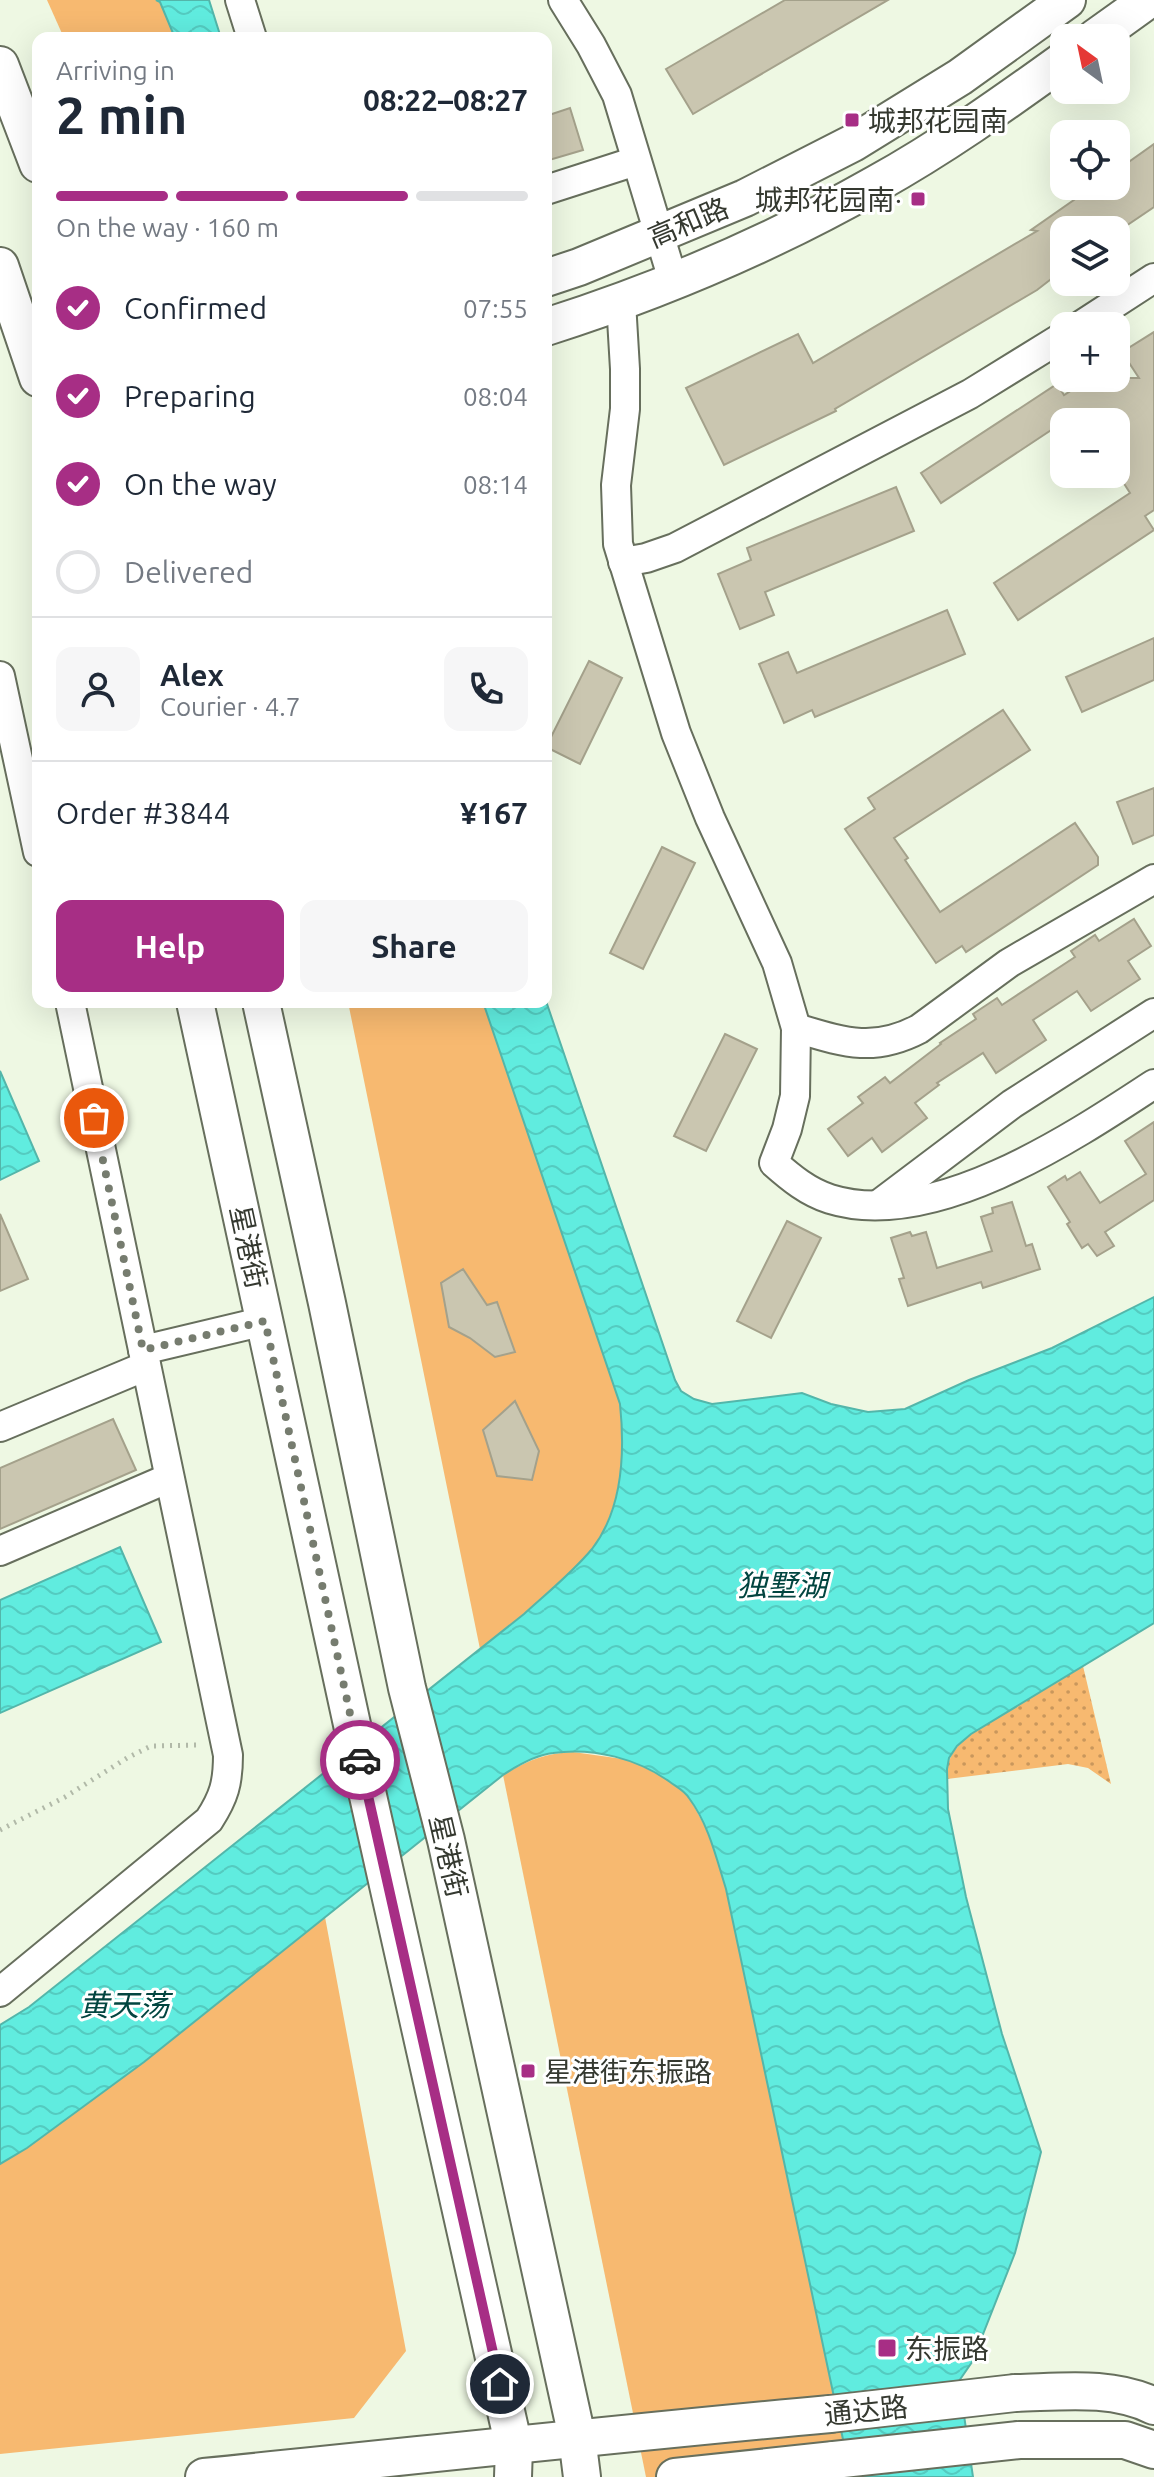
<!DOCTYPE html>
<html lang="en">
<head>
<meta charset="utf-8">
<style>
	:root { --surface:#fff; --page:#f6f6f7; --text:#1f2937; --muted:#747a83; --line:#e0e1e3; --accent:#a72e85 }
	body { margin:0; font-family:Ubuntu,"Noto Sans SC",sans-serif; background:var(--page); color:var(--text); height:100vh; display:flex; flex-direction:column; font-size:30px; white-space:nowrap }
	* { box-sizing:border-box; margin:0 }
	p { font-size:26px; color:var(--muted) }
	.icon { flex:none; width:44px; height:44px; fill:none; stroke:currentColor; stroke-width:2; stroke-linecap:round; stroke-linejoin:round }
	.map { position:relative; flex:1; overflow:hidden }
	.side { position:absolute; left:32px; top:32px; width:520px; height:976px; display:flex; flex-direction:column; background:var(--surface); border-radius:16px; box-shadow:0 8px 32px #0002 }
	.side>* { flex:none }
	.needle { width:52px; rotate:327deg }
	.tools { position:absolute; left:1050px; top:24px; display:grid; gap:16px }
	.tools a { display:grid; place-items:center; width:80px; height:80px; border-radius:16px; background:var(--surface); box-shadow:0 8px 32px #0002; font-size:40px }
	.pin { position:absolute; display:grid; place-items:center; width:68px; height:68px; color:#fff; margin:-34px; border:4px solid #fff; border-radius:50%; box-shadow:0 2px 8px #0007 }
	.courier { position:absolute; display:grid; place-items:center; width:80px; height:80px; margin:-40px; border:6px solid #a72e85; border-radius:50%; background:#fff; color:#222; box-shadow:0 2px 10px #0007 }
	.head em { font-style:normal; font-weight:700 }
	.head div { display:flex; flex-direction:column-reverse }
	.head { display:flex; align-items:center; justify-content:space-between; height:136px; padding:0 24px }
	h1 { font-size:52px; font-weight:700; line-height:60px }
	.bar { display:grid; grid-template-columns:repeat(4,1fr); gap:12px 8px; align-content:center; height:96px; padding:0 24px }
	.bar i { height:10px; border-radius:6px; background:var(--line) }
	.bar .active { background:var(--accent) }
	.bar p { grid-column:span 4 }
	.line { display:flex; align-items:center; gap:20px; padding:0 24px; border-top:2px solid var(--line) }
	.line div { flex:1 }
	.round { display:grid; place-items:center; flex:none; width:84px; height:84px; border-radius:16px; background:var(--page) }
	ol { padding:0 24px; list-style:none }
	li { display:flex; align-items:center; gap:24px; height:88px }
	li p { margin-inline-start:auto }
	li .icon { padding:8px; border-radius:50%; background:var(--accent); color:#fff; stroke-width:4 }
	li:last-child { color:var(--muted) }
	li i { width:44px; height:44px; border:4px solid var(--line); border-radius:50% }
	.primary-button { display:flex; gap:16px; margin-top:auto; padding:16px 24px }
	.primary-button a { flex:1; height:92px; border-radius:16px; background:var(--accent); color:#fff; font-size:32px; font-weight:700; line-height:92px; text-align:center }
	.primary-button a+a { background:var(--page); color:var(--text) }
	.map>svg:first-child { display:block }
	.grass { fill:url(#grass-dots) }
	.park { fill:#f7b970 }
	.water { fill:url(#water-waves); stroke:#53b6aa; stroke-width:2 }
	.building { fill:#cac6b0; stroke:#a4a18b; stroke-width:2 }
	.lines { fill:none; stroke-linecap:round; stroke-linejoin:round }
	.minor-casing { stroke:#676f5d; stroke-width:32 }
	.major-casing { stroke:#676f5d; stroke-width:40 }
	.path { stroke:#b1b9a8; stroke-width:5; stroke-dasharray:2 6; stroke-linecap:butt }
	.minor { stroke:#fff; stroke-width:28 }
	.major { stroke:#fff; stroke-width:36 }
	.major-bridge-casing { stroke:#676f5d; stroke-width:40; stroke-linecap:butt }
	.major-bridge { stroke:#fff; stroke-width:36 }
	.done { stroke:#767c6f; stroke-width:8; stroke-dasharray:0 14.4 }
	.route { stroke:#a72e85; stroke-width:10 }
	.poi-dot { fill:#a72e85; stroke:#fff; stroke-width:3 }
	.labels { text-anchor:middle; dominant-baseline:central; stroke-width:6; stroke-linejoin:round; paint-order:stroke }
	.poi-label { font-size:28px; fill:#353930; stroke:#fff; text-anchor:start }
	.street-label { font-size:28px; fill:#353930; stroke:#fff }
	.water-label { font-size:30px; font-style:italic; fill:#024540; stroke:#fff }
</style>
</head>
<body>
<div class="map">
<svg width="1154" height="2477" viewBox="0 0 1154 2477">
	<defs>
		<pattern id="grass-dots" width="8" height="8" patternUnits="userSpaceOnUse" patternTransform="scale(2)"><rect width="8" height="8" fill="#f7b970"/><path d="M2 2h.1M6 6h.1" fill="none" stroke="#c9975c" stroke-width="1.8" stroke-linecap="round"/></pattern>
		<pattern id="water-waves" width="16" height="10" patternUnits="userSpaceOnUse" patternTransform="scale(2)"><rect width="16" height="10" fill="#60ecdf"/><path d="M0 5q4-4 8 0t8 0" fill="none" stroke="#54cbc0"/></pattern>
	</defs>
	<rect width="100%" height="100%" fill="#eef8e3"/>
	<path class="grass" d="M1083,1666L1111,1784L1088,1768L1068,1764L947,1779C946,1758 955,1747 971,1734Z"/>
	<g class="park">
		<polygon points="47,0 156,0 160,2 175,38 64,38"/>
		<path d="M348,1002H483L620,1404C625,1452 622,1506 594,1546C568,1582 515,1621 480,1649Z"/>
		<path d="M573,1752L630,1760L661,1776L687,1794L711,1837L726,1889L851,2477H646L503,1775C526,1761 546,1753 573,1752Z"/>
		<polygon points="325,1917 406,2351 354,2418 0,2454 0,2164 27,2148 144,2062"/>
	</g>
	<g class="water">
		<polygon points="156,0 209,0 221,38 175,38 160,2"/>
		<path d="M546,1001L675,1380L681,1391L694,1399L712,1404L802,1393L831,1404L868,1412L905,1409L969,1380L1052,1348L1154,1297V1623L971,1734L957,1746L949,1758L947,1769L948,1809L966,1897L1002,2034L1041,2152L1015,2253L972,2362L959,2381L973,2477H851L726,1889C716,1857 709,1825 689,1798C685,1791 677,1787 670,1782C638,1759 594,1747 553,1753C535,1755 518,1765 503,1775L144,2062L27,2148L0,2164V2025L29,2007L524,1614C547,1593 572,1573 592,1549C623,1509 625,1452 620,1404L483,1002Z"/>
		<polygon points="0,1071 39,1161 0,1180"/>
		<polygon points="120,1547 161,1642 0,1713 0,1600"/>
	</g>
	<g class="building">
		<polygon points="785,0 888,0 693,114 666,69"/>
		<polygon points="570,108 583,150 546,161 546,116"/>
		<polygon points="1154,144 1154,207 1120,230 1064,230 1064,269 1037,290 835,409 836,411 724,465 686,388 798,334 813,363 1037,231 1031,230 1094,186 1116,186 1116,171"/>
		<polygon points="1154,332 1154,510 1145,516 1154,530 1018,620 994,583 1130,493 1116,471 1116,422 1082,422 1077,413 941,503 921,473 1057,384 1064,395 1091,378 1139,378 1122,352"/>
		<polygon points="896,487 914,531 765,592 774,615 740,629 718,574 751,560 747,548"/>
		<polygon points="947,610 965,654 815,717 812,710 784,723 759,664 788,652 797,673"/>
		<polygon points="1154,638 1154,680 1082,712 1066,677"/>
		<polygon points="589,661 622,678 580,764 546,747"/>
		<polygon points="1003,710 1030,750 894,838 908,858 905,860 940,912 1075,823 1098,857 1098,865 966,952 962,946 936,963 845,829 875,809 868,798"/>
		<polygon points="1154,788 1154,835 1133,844 1117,802"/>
		<polygon points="662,847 695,863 643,969 610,953"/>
		<polygon points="1134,919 1151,946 1128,961 1140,979 1091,1011 1077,991 1033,1020 1046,1040 996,1073 983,1053 937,1083 939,1085 915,1103 927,1118 882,1152 872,1138 848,1156 828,1129 863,1103 858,1097 885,1077 890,1083 941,1044 940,1043 976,1019 973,1014 997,998 1002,1005 1075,957 1071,951 1095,935 1099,941"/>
		<polygon points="725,1034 757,1049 706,1151 674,1136"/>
		<polygon points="1154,1122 1154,1200 1105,1232 1114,1246 1097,1256 1088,1244 1082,1248 1067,1224 1070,1222 1048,1187 1065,1176 1067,1180 1080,1172 1100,1203 1146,1174 1125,1141"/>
		<polygon points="1012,1202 1026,1246 1032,1244 1040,1269 983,1288 981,1282 908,1306 899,1279 904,1278 891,1238 910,1232 912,1236 926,1232 937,1268 992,1251 981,1217 993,1213 992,1208"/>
		<polygon points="0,1214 28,1279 0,1291"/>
		<polygon points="787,1221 821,1238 771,1338 737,1321"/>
		<polygon points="463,1269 487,1305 497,1302 515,1352 495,1357 470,1338 449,1327 441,1283"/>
		<polygon points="515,1401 539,1451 532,1480 497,1476 483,1430"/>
		<polygon points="113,1419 136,1470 0,1529 0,1468"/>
	</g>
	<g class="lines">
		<defs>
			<g id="minor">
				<polyline points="240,0 252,38"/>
				<polyline points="563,0 591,45 617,95 673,280"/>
				<polyline points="546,190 636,161"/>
				<path d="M621,302L625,369V409L616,485L618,544L676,733L710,818L777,963L796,1028L795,1096L787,1129L774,1163C791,1178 808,1192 830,1199C932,1231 1072,1138 1154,1084"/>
				<polyline points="1080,326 1154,278"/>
				<polyline points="623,562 646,558 675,548 970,394 1064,336"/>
				<polyline points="0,676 38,852"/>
				<path d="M796,1028C843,1042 873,1053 919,1029L1009,963L1154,879"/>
				<polyline points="878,1205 1012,1104 1154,1013"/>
				<polyline points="143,1350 265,1321"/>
				<polyline points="0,1427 146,1366"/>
				<polyline points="0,1551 169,1478"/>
				<path d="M0,1992L209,1820C224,1797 228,1783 228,1755L70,1002"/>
			</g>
			<g id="major">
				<polyline points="1095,38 1148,0"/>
				<polyline points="0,65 38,164"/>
				<polyline points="0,266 38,378"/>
				<polyline points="546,278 579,267 745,198 853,143 960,77 1067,0"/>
				<path d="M546,327C659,291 772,243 876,184C941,148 1003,104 1064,60"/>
				<polyline points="195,1002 353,1729 514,2447 513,2477"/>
				<polyline points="261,1002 327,1303 407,1688 446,1840 577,2437 582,2477"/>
				<path d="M1015,2393C1061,2392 1111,2385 1154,2406"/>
				<polyline points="1019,2440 1125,2440 1154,2450"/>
				<path d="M204,2477C413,2456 621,2433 830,2414"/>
				<polyline points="675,2477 834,2460"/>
			</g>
		</defs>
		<use href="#minor" class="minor-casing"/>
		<use href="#major" class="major-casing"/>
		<polyline class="path" points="0,1830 65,1797 127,1758 151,1746 199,1745"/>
		<use href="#minor" class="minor"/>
		<use href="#major" class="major"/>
		<defs>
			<g id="major-bridge">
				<polyline points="830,2414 1015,2393"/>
				<polyline points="834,2460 1019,2440"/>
			</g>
		</defs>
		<use href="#major-bridge" class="major-bridge-casing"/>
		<use href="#major-bridge" class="major-bridge"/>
	</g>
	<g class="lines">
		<polyline class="done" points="94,1118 143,1350 265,1321 360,1760"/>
		<polyline class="route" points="360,1760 500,2384"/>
	</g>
	<g class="poi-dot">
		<rect x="844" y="112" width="16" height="16" rx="4"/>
		<rect x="910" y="191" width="16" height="16" rx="4"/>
		<rect x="520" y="2063" width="16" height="16" rx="4"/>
		<rect x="877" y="2338" width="20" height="20" rx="4"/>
	</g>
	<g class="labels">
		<g class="poi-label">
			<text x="868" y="120">城邦花园南</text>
			<text x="902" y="199" text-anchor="end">城邦花园南·</text>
			<text x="544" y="2071">星港街东振路</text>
			<text x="905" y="2348">东振路</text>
		</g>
		<g class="street-label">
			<text transform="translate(688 222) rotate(-23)">高和路</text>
			<text transform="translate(249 1247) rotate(78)">星港街</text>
			<text transform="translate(449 1856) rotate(77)">星港街</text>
			<text transform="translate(866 2410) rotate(-6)">通达路</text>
		</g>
		<g class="water-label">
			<text x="782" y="1585">独墅湖</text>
			<text x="124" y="2005">黄天荡</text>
		</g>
	</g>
</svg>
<div class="tools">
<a><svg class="needle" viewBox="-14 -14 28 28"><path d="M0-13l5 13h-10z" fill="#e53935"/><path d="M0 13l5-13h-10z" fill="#747a83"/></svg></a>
<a><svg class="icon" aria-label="locate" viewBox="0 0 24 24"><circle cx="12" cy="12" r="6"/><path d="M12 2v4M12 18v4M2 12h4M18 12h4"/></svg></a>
<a><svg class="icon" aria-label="layers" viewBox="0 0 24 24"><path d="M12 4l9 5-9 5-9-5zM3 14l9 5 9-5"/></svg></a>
<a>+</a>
<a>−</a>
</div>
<div class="pin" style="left:94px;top:1118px;background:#ea580c"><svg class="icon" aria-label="bag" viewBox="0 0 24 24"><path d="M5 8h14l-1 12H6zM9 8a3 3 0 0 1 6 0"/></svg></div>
<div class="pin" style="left:500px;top:2384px;background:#1f2937"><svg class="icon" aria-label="home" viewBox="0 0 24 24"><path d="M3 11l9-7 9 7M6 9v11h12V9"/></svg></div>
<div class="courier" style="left:360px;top:1760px"><svg class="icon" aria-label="car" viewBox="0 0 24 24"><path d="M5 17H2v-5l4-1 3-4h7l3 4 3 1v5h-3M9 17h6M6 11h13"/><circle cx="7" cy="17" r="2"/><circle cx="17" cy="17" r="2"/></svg></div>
<section class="side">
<div class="head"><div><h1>2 min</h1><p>Arriving in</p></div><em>08:22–08:27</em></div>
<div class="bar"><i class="active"></i><i class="active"></i><i class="active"></i><i></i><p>On the way · 160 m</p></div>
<ol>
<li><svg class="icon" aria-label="check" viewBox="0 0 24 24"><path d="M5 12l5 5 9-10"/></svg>Confirmed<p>07:55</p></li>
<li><svg class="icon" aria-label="check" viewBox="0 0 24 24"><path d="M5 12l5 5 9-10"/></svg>Preparing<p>08:04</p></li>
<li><svg class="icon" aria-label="check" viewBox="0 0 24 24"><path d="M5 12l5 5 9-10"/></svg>On the way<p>08:14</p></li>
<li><i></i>Delivered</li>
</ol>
<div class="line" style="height:144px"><a class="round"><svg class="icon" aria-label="person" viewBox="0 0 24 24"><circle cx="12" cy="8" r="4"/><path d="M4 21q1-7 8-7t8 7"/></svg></a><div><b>Alex</b><p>Courier · 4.7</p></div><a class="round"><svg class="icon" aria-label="phone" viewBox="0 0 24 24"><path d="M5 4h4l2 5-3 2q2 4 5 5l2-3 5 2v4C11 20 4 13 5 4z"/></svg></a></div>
<div class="line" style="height:104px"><div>Order #3844</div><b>¥167</b></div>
<div class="primary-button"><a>Help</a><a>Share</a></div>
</section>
</div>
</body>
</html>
